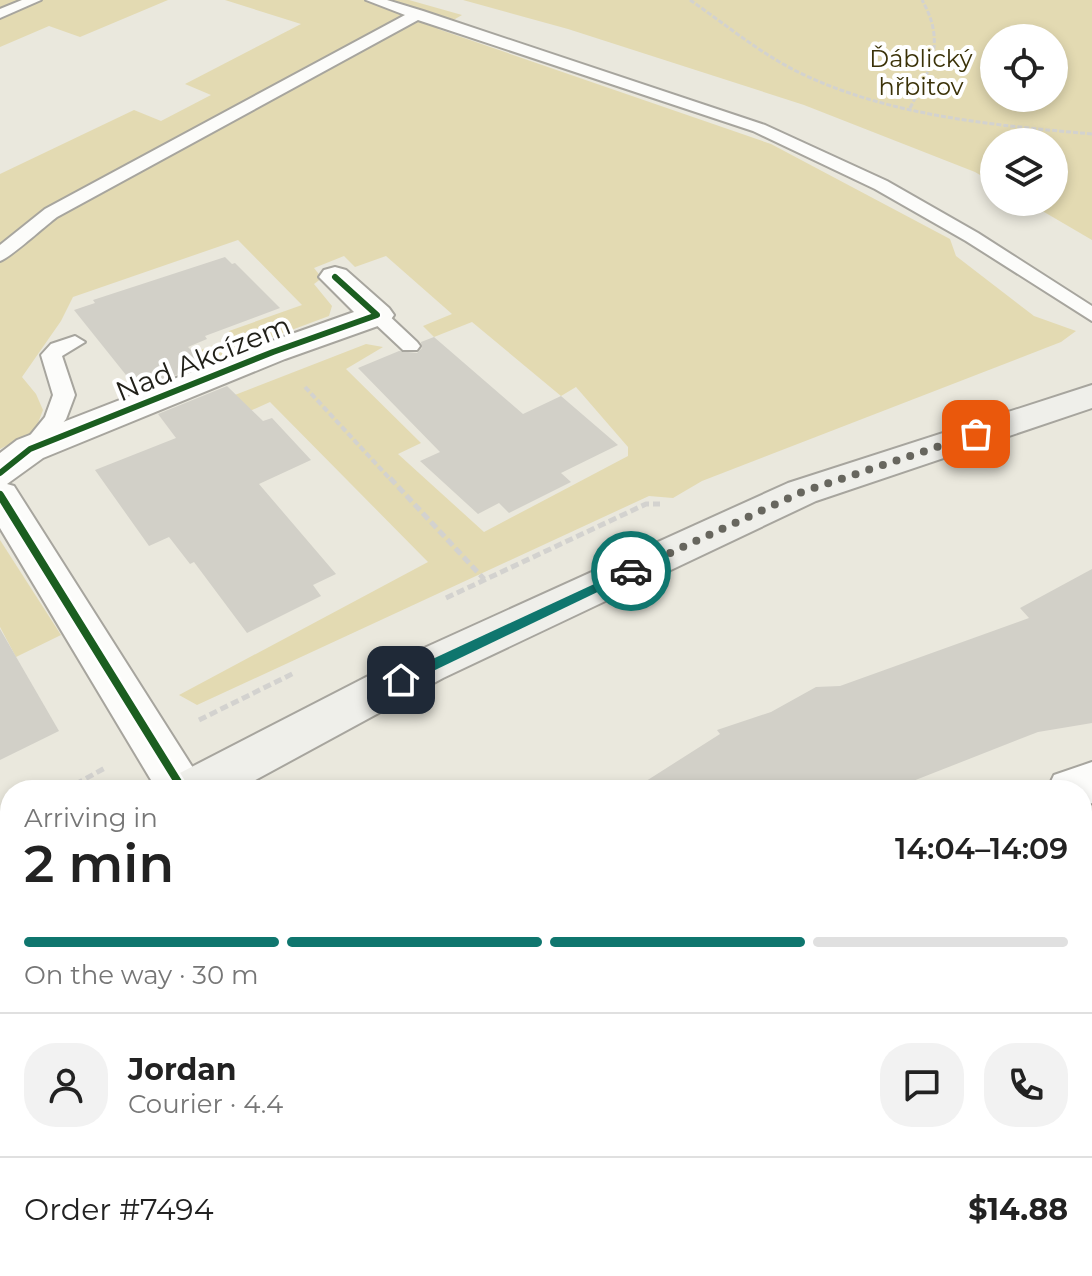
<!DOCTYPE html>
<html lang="en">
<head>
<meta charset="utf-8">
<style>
	:root { --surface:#fff; --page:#f2f2f2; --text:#222; --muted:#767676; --line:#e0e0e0; --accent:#0f766e }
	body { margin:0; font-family:Montserrat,sans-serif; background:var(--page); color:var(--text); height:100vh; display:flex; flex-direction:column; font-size:30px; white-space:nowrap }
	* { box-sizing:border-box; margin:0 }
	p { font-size:26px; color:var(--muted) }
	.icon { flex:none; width:44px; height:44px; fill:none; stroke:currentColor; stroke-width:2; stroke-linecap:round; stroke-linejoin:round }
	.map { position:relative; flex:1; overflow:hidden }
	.details { position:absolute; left:0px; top:780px; width:1092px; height:496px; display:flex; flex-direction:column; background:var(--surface); border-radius:32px 32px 0 0; box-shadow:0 4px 12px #0003 }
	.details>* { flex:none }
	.tools { position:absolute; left:980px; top:24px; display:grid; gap:16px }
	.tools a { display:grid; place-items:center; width:88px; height:88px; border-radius:50%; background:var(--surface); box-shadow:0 4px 12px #0003; font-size:40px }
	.pin { position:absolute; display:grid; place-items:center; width:68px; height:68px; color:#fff; margin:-34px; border-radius:16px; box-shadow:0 4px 12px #0006 }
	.courier { position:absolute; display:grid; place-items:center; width:80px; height:80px; margin:-40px; border:6px solid #0f766e; border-radius:50%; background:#fff; color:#222; box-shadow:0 2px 10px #0007 }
	.summary em { font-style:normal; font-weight:600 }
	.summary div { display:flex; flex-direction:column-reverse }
	.summary { display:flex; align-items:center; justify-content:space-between; height:136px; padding:0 24px }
	h1 { font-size:52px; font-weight:600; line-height:60px }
	.bar { display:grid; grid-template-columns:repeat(4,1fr); gap:12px 8px; align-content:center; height:96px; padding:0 24px }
	.bar i { height:10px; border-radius:6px; background:var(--line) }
	.bar .current { background:var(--accent) }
	.bar p { grid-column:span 4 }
	.line { display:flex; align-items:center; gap:20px; padding:0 24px; border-top:2px solid var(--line) }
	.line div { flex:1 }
	.round { display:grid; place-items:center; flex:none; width:84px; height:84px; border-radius:32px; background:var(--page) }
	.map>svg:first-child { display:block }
	.green { fill:#e3dab2; fill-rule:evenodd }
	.building { fill:#d2d0c8 }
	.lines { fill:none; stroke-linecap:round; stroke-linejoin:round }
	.lane-casing { stroke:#a7a59e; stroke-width:4 }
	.street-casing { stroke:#a7a59e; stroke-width:4 }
	.secondary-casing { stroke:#a7a59e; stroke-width:4 }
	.path-far2 { stroke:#d3d2cf; stroke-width:3; stroke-dasharray:5 2; stroke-linecap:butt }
	.path-far1 { stroke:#d3d2cf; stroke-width:4; stroke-dasharray:6 3; stroke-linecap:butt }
	.path { stroke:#d3d2cf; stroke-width:5; stroke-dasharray:8 4; stroke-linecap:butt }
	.lane { fill:#fcfcfa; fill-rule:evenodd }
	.street { fill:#fcfcfa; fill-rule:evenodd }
	.secondary { fill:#efefea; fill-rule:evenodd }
	.cycleway-far1-casing { stroke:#fff; stroke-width:10 }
	.cycleway-casing { stroke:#fff; stroke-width:13 }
	.cycleway-far1 { stroke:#1b5e20; stroke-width:6 }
	.cycleway { stroke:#1b5e20; stroke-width:8 }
	.route { fill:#0f766e }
	.done { stroke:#67665e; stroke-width:8; stroke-dasharray:0 14.4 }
	.labels { text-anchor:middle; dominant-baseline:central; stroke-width:8; stroke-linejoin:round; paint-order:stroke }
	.far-park-label { font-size:24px; fill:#3b3208; stroke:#fff }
	.street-label { font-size:28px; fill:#212019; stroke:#fff }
</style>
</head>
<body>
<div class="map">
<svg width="1092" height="1276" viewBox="0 0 1092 1276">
	<rect width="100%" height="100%" fill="#eae8dd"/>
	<g class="green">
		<polygon points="0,0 168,0 80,37 49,26 0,47"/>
		<polygon points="225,0 409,0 462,15 438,29 771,144 950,239 956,256 1034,316 1076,331 1061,342 702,481 673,498 649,496 197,705 179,695 428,562 270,402 221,424 204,407 366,344 383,347 346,369 421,443 398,454 484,532 628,456 628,447 576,387 561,396 472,322 434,337 423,326 452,314 386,256 355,267 344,256 314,268 322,278 314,284 332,306 329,316 158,380 164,364 232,338 229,331 302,305 238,240 73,297 61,321 22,377 36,394 43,410 35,431 0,449 0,174 134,110 161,121 211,95 185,84 301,24"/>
		<path d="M463,0H1092V240L1027,202H1054V142H994V183L975,172L804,105L568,29ZM994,38H1054V98H994Z"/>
		<polygon points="0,540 61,635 16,657 0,627"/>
		<polygon points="0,940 10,942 10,1266 398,1266 408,1276 0,1276"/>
	</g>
	<g class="building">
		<polygon points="225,257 232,264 235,263 280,308 205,336 207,339 188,347 205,364 138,390 74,310 95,303 93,300"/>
		<polygon points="434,337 523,414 561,396 618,445 561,473 571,482 509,513 499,503 478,514 420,461 440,452 358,368 399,351 417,353 422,348 421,342"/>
		<polygon points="227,386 263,421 272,418 311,460 259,484 336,574 313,585 321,596 247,633 194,562 190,564 169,537 149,546 95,470 176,438 158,414"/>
		<polygon points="1092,569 1092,723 1038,732 890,790 632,790 720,734 717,730 771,712 816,687 840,686 1029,618 1020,608"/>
		<polygon points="0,629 59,731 0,760"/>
	</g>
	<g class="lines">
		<defs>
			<g id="lane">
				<polygon points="22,0 41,0 0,18 0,9"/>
				<path d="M366,0H387L423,11L765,125L887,181L978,233L1092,306V321L966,241L875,189L753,131L418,20L57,217C45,226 10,258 0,261V245L45,209L405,15Z"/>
				<polygon points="377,309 384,311 417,342 420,346 417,350 403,350 370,319 367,315"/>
				<polygon points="75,336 85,342 62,356 75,395 66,419 38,454 22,454 19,449 45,417 53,395 41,355 51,344"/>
			</g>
			<g id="street">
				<polygon points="335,267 346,270 389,308 394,315 389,322 285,359 43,458 7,484 14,486 207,790 157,790 0,528 0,453 17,440 261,345 354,312 319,277 324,270"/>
				<polygon points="1092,762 1092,803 1082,807 1082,790 1047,790 1054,775"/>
			</g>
			<g id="secondary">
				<polygon points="1092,385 1092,408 816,501 443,678 237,790 169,790 176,775 411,654 788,483"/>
				<polygon points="10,868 10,917 0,921 0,871"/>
			</g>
		</defs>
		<use href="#lane" class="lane-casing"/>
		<use href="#street" class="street-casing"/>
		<use href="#secondary" class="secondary-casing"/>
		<g class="path-far2">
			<path d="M690,0C725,24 757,51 796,71C887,116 992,125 1092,134"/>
			<path d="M910,108C931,68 946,42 922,0"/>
		</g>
		<polyline class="path-far1" points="305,387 391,480"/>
		<g class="path">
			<polyline points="390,478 484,579"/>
			<polyline points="446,598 646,504 660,504"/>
			<polyline points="199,720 294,673"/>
			<polyline points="65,790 105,768"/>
			<polyline points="0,825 10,819"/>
		</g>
		<use href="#lane" class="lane"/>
		<use href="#street" class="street"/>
		<use href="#secondary" class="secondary"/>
		<defs>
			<polyline id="cycleway-far1" points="0,473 30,449 273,352 377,315 335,277"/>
			<polyline id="cycleway" points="0,495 183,790"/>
		</defs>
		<use href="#cycleway-far1" class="cycleway-far1-casing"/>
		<use href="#cycleway" class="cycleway-casing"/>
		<use href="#cycleway-far1" class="cycleway-far1"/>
		<use href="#cycleway" class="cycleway"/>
	</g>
	<polygon class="route" points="631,567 635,568 635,574 406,684 396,684 394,680 396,676"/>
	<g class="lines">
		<polyline class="done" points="631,571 802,492 976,434"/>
	</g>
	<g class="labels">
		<g class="far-park-label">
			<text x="921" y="58">Ďáblický<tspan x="921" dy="28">hřbitov</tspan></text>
		</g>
		<g class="street-label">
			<text transform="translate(203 358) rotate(-22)">Nad Akcízem</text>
		</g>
	</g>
</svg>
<div class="tools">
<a><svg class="icon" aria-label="locate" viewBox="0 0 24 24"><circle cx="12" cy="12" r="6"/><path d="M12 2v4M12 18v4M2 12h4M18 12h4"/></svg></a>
<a><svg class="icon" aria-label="layers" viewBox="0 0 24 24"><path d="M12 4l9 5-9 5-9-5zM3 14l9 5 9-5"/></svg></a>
</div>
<div class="pin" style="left:976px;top:434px;background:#ea580c"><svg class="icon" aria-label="bag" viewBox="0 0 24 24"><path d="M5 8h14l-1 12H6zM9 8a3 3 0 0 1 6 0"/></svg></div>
<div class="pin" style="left:401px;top:680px;background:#1f2937"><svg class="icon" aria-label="home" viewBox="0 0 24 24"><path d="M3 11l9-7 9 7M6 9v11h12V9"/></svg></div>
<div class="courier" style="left:631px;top:571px"><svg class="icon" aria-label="car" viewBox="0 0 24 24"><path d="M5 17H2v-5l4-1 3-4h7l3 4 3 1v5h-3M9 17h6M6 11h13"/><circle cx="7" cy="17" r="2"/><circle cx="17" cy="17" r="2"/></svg></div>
<section class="details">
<div class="summary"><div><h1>2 min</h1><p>Arriving in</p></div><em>14:04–14:09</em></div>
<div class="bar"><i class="current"></i><i class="current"></i><i class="current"></i><i></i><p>On the way · 30 m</p></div>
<div class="line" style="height:144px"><a class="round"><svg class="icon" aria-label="person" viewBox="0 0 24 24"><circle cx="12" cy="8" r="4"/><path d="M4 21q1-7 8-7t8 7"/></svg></a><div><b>Jordan</b><p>Courier · 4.4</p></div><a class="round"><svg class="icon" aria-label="chat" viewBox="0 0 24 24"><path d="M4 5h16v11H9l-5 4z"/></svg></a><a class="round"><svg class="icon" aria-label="phone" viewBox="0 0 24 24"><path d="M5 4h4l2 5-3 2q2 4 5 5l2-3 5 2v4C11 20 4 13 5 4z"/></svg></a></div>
<div class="line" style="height:104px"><div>Order #7494</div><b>$14.88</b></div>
</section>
</div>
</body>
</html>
